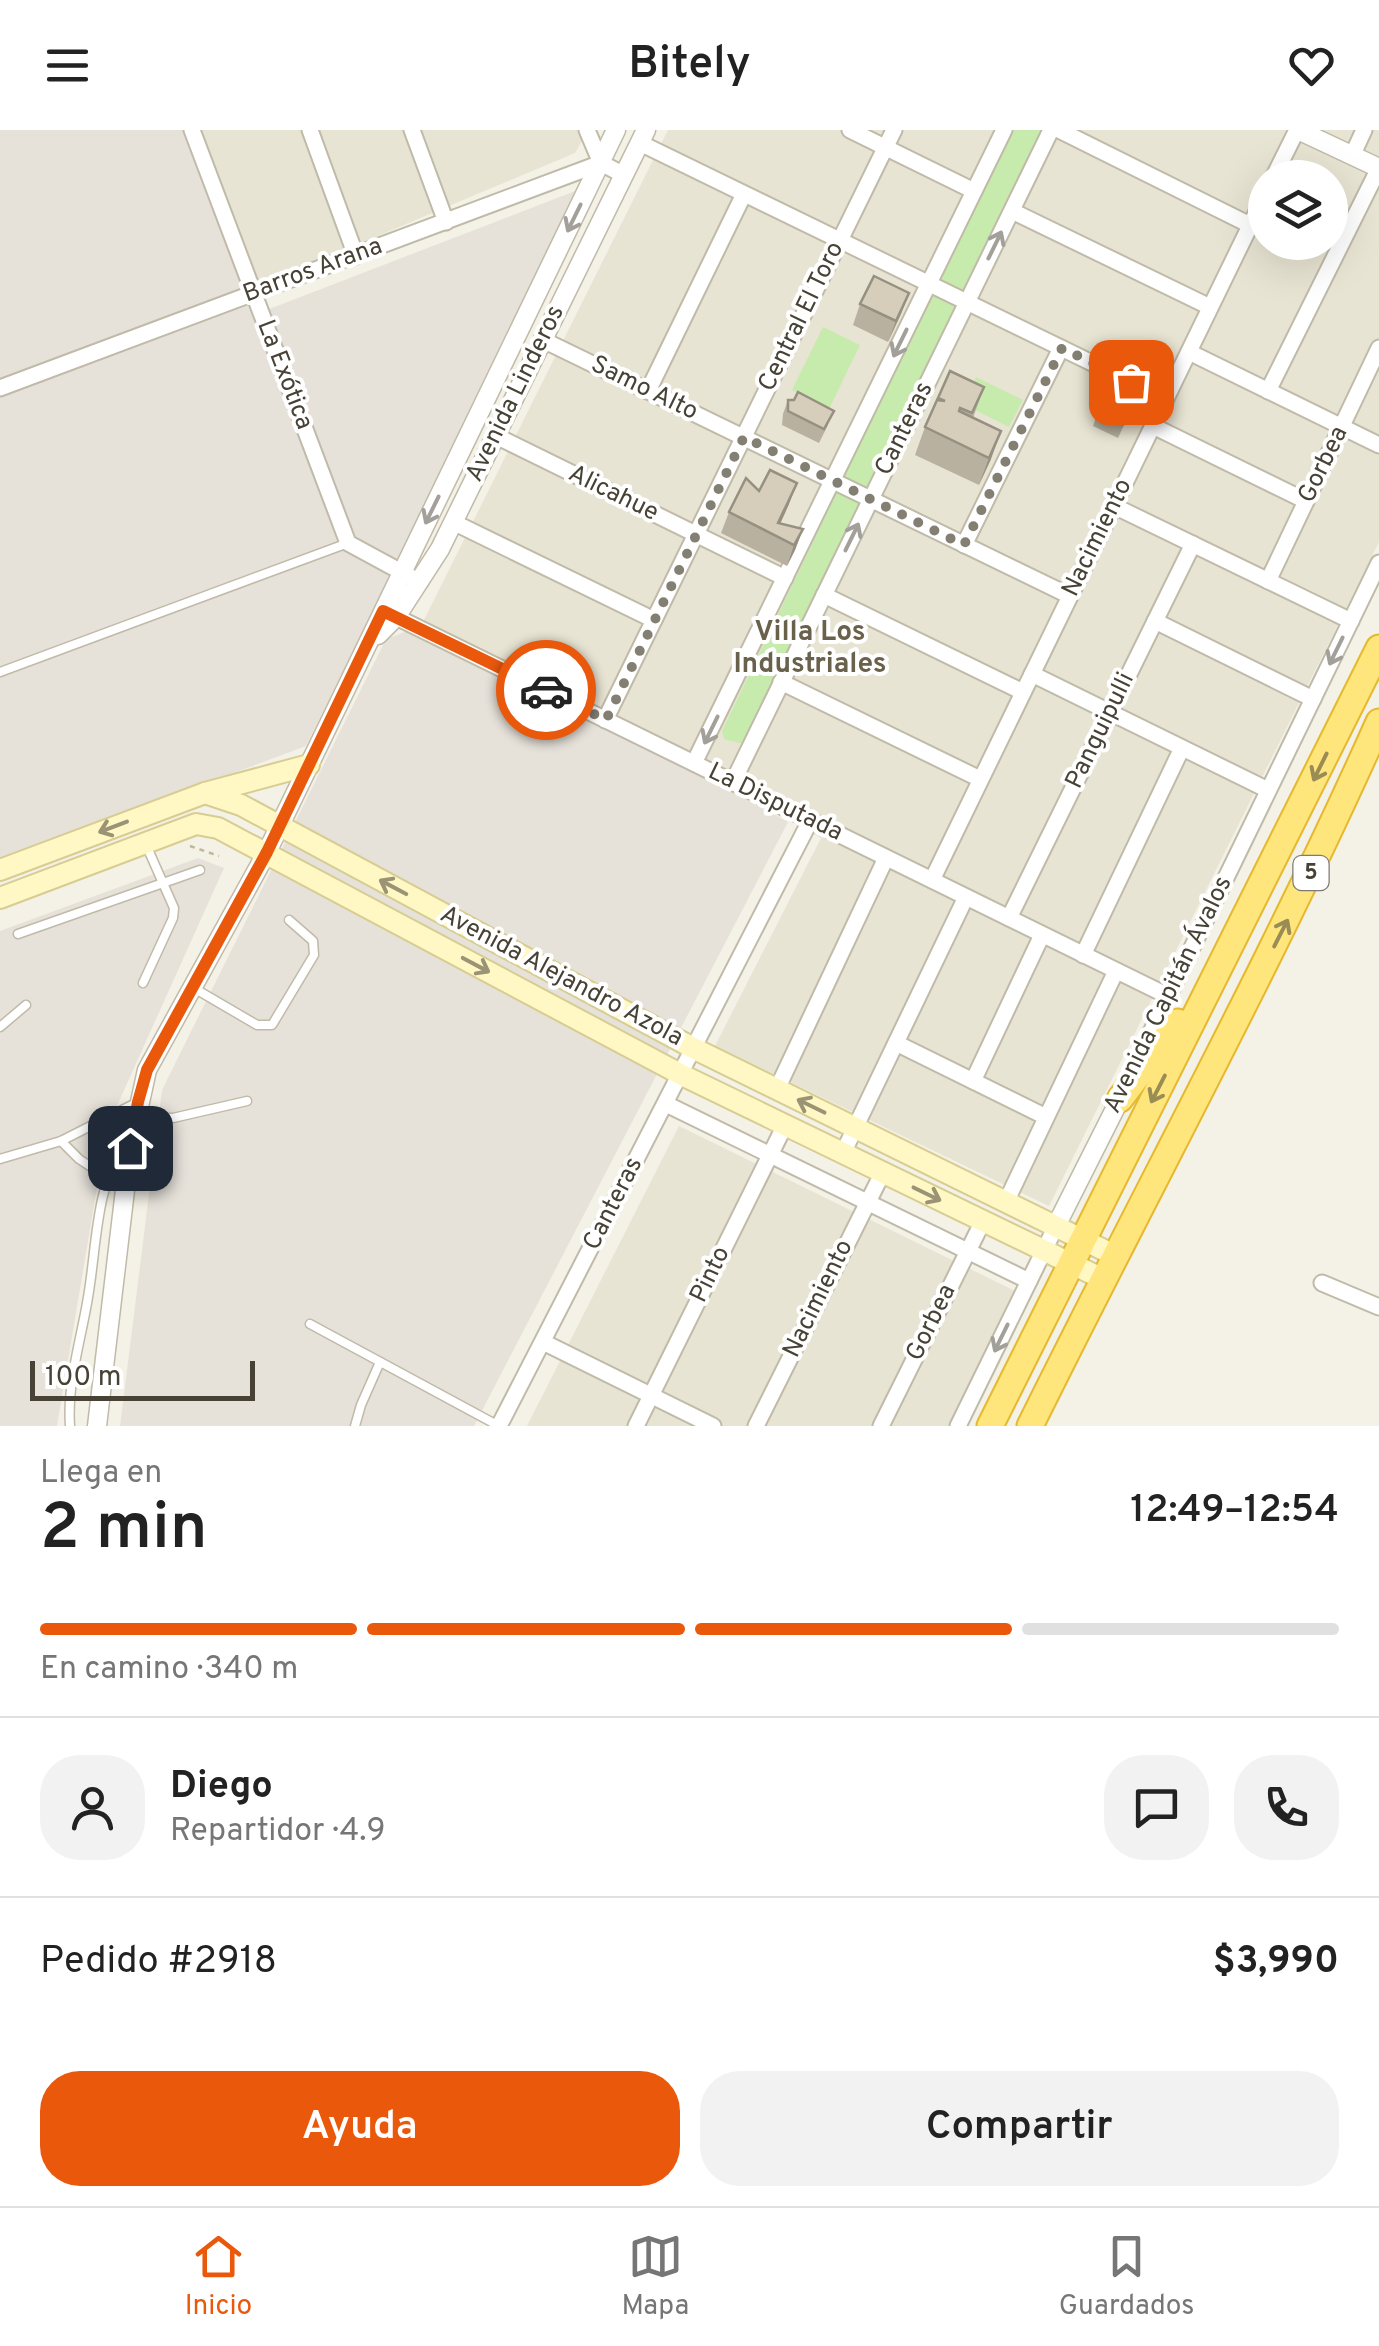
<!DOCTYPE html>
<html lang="es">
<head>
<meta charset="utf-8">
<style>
	:root { --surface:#fff; --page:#f2f2f2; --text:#222; --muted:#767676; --line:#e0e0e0; --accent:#ea580c }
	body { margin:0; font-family:Overpass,sans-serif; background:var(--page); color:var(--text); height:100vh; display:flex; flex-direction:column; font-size:38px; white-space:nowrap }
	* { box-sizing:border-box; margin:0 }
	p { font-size:32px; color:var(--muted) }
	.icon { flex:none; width:55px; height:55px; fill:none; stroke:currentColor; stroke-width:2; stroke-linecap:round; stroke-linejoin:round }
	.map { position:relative; height:1296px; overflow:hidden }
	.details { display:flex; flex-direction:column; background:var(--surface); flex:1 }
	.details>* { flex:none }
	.buttons { position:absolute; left:1248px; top:30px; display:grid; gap:20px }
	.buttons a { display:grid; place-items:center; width:100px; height:100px; border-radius:50%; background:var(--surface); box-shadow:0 10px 40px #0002; font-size:50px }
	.scale { position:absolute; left:30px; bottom:25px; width:225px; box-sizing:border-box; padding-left:10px; border:5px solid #474235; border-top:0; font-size:28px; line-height:35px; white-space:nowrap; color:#474235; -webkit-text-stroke:8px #fff; paint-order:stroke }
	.pin { position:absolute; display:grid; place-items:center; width:85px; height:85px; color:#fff; margin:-42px; border-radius:20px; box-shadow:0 5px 15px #0006 }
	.courier { position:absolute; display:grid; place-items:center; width:100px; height:100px; margin:-50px; border:8px solid #ea580c; border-radius:50%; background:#fff; color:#222; box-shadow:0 2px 12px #0007 }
	.overview em { font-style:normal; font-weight:600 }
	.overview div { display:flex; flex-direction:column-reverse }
	.overview { display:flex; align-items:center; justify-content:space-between; height:170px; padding:0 40px }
	h1 { font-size:65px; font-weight:600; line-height:75px }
	.bar { display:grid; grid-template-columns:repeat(4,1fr); gap:15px 10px; align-content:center; height:120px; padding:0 40px }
	.bar i { height:12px; border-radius:8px; background:var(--line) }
	.bar .selected { background:var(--accent) }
	.bar p { grid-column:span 4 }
	.line { display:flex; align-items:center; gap:25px; padding:0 40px; border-top:2px solid var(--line) }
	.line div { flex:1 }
	.round { display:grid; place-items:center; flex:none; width:105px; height:105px; border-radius:40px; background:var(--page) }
	.cta { display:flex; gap:20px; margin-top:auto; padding:20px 40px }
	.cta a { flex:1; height:115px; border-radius:40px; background:var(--accent); color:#fff; font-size:40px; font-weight:600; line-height:115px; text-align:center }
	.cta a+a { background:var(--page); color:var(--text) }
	header { display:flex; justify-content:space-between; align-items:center; height:130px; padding:0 40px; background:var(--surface); font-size:45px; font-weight:600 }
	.dock { display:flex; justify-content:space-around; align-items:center; height:140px; border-top:2px solid var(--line); background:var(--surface); font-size:28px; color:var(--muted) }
	.dock a { display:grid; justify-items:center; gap:5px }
	.dock .selected { color:var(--accent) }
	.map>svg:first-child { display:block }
	.residential { fill:#e8e4d3; fill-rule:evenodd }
	.industrial { fill:#e6e2da }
	.green { fill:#c7ebac }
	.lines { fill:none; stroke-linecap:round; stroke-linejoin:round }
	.service-casing { stroke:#c0baa8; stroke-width:11 }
	.minor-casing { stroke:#c0baa8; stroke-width:19 }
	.tertiary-casing { stroke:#c0baa8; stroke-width:21 }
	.secondary-casing { stroke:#d7cd92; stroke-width:24 }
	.trunk-casing { stroke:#e6b82d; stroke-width:29 }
	.path { stroke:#c2b898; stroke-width:2.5; stroke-dasharray:5 5; stroke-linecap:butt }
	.service { stroke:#fff; stroke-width:8 }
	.minor { stroke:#fff; stroke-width:15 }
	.tertiary { stroke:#fff; stroke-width:18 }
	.secondary { stroke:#fff8c4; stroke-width:20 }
	.trunk { stroke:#ffe67c; stroke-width:25 }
	.wall { fill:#b8b1a0 }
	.shaded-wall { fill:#969082 }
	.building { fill:#d6ceba; stroke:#969082; stroke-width:2.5 }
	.oneway { stroke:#a3a09a }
	.oneway2 { stroke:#9a8c55 }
	.oneway3 { stroke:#9a9475 }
	.done { stroke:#847f73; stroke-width:10; stroke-dasharray:0 18 }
	.route { stroke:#ea580c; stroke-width:12 }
	.labels { text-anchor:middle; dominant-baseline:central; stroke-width:8; stroke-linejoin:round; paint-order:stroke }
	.shield { fill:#fff; stroke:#7e7b72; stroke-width:2.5 }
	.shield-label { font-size:22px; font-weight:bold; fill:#474235 }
	.street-label { font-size:25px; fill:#474235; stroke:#fff }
	.neighbourhood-label { font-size:28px; font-weight:bold; fill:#6a614b; stroke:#fff }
</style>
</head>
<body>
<header><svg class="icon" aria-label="menu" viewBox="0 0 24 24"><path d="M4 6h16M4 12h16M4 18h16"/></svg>Bitely<svg class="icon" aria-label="heart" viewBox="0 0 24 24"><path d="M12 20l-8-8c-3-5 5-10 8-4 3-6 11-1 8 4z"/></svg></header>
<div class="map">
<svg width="1379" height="1296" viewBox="0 0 1379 1296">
	<rect width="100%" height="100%" fill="#f4f1e6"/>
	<g class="residential">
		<polygon points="200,0 588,0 575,23 259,156"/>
		<path d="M668,0H1379V412L1049,1076L715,916L821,708L421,496ZM1265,48H1330V112H1265Z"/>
		<polygon points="679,996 1015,1161 950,1296 527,1296"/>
	</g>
	<g class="industrial">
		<polygon points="0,0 188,0 259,183 583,58 306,616 0,730"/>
		<polygon points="421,496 788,692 474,1296 120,1296 162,960 386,509"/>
		<polygon points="198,728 224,738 107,998 57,1296 0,1296 0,801"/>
	</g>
	<g class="green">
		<polygon points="1011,0 1041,0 744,614 724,609 722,601"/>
		<polygon points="823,197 860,215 829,279 792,260"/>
		<polygon points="976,247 1023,270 1009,297 963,274"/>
	</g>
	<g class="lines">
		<defs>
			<g id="service">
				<polyline points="0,542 348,413"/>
				<polyline points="18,804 200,740"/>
				<polyline points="143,853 173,788 174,778 147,717"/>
				<polyline points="192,857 257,895 272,895 314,825 313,811 289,790"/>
				<polyline points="0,897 26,875"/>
				<polyline points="139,987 173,988 247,971"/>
				<polyline points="61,1011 79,1029 108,1048"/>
				<polyline points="0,1029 61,1011 138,972"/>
				<polyline points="310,1194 499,1296"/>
				<path d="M70,1296C67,1255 80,1213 87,1173C97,1121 94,1060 124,1015"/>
				<polyline points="355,1296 361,1275 380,1232"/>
			</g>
			<g id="minor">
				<polyline points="192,0 348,413 420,452"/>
				<polyline points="310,0 356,126"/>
				<polyline points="412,0 446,92"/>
				<polyline points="587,0 601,33"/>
				<polyline points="850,0 974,61"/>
				<polyline points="1059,0 1250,95"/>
				<polyline points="640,13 1166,269"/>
				<polyline points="1352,26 1364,0"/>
				<polyline points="1273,48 1297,0"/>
				<polyline points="1012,81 1210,177"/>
				<polyline points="543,210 1070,466"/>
				<polyline points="1189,222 1379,315"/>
				<polyline points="0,258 601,33 624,45"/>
				<polyline points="648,261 744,64"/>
				<polyline points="1268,261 1379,38"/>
				<polyline points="1153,296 1306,371"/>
				<polyline points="496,306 785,448"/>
				<polyline points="1114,376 1351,491"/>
				<polyline points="453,392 654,490"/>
				<polyline points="964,415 1061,218"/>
				<polyline points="1268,451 1379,218"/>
				<polyline points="824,465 1023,562"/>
				<polyline points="386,482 1168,866"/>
				<polyline points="1155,491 1313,569"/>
				<polyline points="1032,544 1268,660"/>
				<polyline points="781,552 980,649"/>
				<polyline points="605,590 894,0"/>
				<polyline points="694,633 1004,0"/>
				<polyline points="733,652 1051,0"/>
				<polyline points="932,750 1265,65"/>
				<polyline points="1009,788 1193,414"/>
				<polyline points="1083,825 1182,618"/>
				<polyline points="896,913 1046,987"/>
				<polyline points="1136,933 1379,433"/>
				<polyline points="973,951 1042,805"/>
				<polyline points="777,959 886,728"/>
				<polyline points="666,974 1029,1151"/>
				<polyline points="843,1023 966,767"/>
				<polyline points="1006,1072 1116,841"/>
				<polyline points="1322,1153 1379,1177"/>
				<polyline points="543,1212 713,1296"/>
				<polyline points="499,1296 810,691"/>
				<polyline points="636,1296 785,995"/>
				<polyline points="756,1296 883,1042"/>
				<polyline points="881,1296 983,1091"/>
				<polyline points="958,1296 1056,1096"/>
			</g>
			<g id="tertiary">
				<polyline points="1298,0 1379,38"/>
				<polyline points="378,505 396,487 440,419 646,0"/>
				<polyline points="1056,1096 1120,969"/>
				<polyline points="97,1296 130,1018 147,940 267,722 616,0"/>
			</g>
			<g id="secondary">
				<polyline points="205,663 241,675 695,919 1114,1125"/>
				<polyline points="0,740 205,663 309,635"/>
				<polyline points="0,768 196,694 218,698 682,945 1103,1149"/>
			</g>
			<g id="trunk">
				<polyline points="1120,969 1178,892"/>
				<polyline points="990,1296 1379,518"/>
				<path d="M1030,1296C1146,1061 1272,832 1379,592"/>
			</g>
		</defs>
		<use href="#service" class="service-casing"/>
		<use href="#minor" class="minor-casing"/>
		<use href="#tertiary" class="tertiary-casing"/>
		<use href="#secondary" class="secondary-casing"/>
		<use href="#trunk" class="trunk-casing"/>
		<polyline class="path" points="190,716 219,726"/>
		<use href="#service" class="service"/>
		<use href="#minor" class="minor"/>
		<use href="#tertiary" class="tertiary"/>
		<use href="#secondary" class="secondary"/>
		<use href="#trunk" class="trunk"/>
	</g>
	<g class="wall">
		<polygon points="909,163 888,212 853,195 860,174"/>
		<polygon points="950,241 984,257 973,288 991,329 979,355 915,325 925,297"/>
		<polygon points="788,270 828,295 819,313 782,295 783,284"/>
		<polygon points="1131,280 1118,308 1093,296 1098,282"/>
		<polygon points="759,361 789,374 780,394 803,399 795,420 787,436 721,403 729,382"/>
	</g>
	<g class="shaded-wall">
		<polygon points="909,163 901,184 888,212 896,191"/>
		<polygon points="1001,301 991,329 979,355 989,328"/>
		<polygon points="797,353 789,374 775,405 778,393"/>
		<polygon points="803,399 795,420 787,436 794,415"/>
	</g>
	<g class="building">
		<polygon points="874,146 909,163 896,191 860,174"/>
		<polygon points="950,241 984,257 972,283 960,278 959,281 1001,301 989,328 925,297 937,270 945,271 938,268"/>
		<polygon points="1110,254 1136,266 1123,294 1098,282"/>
		<polygon points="798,262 834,281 824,299 788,281 788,270 794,270"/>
		<polygon points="770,340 797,353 778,393 803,399 794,415 729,382 746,348 759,361"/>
	</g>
	<defs><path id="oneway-shaft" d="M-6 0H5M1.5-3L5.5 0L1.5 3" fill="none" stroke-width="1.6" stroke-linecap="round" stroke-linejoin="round" transform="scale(2.5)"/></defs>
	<g class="oneway">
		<use href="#oneway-shaft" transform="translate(574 88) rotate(116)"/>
		<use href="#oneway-shaft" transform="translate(995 115) rotate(-64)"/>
		<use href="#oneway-shaft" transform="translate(900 213) rotate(116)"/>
		<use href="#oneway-shaft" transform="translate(432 380) rotate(116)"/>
		<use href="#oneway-shaft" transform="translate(852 407) rotate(-64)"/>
		<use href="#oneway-shaft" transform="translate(1336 521) rotate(116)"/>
		<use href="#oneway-shaft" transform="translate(711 600) rotate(116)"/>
		<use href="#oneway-shaft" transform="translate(1001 1208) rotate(116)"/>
	</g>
	<g class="oneway2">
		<use href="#oneway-shaft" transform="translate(1320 637) rotate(116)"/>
		<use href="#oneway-shaft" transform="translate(1281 803) rotate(-63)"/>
		<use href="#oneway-shaft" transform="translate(1158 959) rotate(117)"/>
	</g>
	<g class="oneway3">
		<use href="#oneway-shaft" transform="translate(113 697) rotate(159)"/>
		<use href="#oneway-shaft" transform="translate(393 757) rotate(-152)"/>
		<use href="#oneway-shaft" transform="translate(476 835) rotate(28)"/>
		<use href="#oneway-shaft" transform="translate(811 976) rotate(-154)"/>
		<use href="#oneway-shaft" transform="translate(927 1064) rotate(26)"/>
	</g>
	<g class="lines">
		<polyline class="done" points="546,560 606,590 744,307 964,415 1062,218 1131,252"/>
		<polyline class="route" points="130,1018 138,972 147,940 267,722 383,481 546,560"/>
	</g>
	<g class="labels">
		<rect class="shield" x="1293.5" y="726" width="35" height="34" rx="8"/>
		<g class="shield-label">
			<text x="1311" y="743">5</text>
		</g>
		<g class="street-label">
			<text transform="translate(313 141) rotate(-20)">Barros Arana</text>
			<text transform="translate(802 187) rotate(-64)">Central El Toro</text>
			<text transform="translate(284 245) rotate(69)">La Exótica</text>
			<text transform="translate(644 259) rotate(26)">Samo Alto</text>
			<text transform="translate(516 264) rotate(-64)">Avenida Linderos</text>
			<text transform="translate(905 299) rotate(-64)">Canteras</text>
			<text transform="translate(1324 335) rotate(-64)">Gorbea</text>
			<text transform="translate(613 364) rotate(26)">Alicahue</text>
			<text transform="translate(1098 408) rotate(-64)">Nacimiento</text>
			<text transform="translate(1101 601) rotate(-64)">Panguipulli</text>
			<text transform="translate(775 673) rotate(26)">La Disputada</text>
			<text transform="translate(561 847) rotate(28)">Avenida Alejandro Azola</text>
			<text transform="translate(1169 865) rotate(-64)">Avenida Capitán Ávalos</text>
			<text transform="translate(614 1074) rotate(-63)">Canteras</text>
			<text transform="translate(711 1145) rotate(-64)">Pinto</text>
			<text transform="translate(819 1169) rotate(-64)">Nacimiento</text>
			<text transform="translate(932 1193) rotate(-64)">Gorbea</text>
		</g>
		<g class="neighbourhood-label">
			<text x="810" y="503">Villa Los<tspan x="810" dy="32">Industriales</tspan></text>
		</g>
	</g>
</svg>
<div class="buttons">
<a><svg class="icon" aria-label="layers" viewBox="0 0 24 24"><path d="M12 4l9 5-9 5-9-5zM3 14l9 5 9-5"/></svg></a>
</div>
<div class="scale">100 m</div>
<div class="pin" style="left:1131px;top:252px;background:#ea580c"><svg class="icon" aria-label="bag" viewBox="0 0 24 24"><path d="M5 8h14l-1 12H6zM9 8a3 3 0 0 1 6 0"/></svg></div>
<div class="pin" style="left:130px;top:1018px;background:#1f2937"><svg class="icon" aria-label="home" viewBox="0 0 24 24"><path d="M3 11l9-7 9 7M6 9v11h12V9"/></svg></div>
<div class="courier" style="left:546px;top:560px"><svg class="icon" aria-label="car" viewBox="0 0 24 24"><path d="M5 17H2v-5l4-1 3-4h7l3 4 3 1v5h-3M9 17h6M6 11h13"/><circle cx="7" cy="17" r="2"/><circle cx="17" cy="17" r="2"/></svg></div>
</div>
<section class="details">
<div class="overview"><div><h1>2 min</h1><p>Llega en</p></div><em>12:49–12:54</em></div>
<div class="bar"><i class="selected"></i><i class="selected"></i><i class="selected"></i><i></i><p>En camino · 340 m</p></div>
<div class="line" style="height:180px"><a class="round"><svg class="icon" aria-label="person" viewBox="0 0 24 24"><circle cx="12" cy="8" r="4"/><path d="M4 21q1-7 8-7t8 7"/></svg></a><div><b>Diego</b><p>Repartidor · 4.9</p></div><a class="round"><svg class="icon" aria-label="chat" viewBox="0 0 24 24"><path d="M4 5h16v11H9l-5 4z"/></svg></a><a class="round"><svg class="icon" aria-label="phone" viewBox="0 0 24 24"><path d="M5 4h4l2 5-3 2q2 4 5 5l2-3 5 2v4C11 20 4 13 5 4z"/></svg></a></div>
<div class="line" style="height:130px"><div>Pedido #2918</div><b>$3,990</b></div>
<div class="cta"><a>Ayuda</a><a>Compartir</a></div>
</section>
<nav class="dock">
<a class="selected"><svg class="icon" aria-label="home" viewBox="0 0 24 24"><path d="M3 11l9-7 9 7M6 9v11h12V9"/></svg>Inicio</a>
<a><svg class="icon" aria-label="map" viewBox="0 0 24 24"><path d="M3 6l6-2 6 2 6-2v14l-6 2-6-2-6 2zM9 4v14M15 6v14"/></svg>Mapa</a>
<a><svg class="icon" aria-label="saved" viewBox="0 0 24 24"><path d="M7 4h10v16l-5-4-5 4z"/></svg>Guardados</a>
</nav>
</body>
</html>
